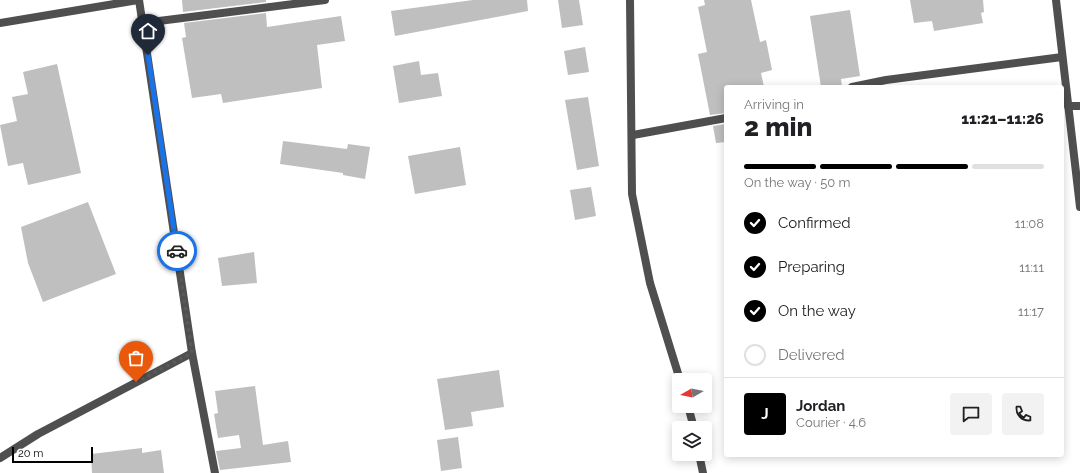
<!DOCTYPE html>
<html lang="en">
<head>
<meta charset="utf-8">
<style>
	:root { --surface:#fff; --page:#f2f2f2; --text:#202124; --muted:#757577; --line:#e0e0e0; --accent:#000 }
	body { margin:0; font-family:Raleway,sans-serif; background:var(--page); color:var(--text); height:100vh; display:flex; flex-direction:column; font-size:15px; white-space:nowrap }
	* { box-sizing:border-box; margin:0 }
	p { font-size:13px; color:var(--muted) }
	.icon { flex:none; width:22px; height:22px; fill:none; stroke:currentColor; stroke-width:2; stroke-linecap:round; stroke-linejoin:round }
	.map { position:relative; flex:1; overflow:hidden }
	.drawer { position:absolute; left:724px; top:85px; width:340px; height:372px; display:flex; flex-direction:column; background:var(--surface); border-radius:4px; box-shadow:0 2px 10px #0003 }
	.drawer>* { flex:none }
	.needle { width:26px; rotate:261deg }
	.buttons { position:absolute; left:672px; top:373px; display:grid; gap:8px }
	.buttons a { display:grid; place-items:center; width:40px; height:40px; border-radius:4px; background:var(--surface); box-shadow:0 2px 10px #0003; font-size:20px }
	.scale { position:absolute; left:12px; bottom:10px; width:81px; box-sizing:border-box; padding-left:4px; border:2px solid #000; border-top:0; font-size:11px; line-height:14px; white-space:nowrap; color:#000; -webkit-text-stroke:3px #fff; paint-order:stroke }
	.pin { position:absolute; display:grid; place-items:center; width:34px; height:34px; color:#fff; margin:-41px -17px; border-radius:50% 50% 50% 0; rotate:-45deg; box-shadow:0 0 4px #0007 }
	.pin .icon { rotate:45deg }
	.courier { position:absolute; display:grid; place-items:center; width:40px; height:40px; margin:-20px; border:3px solid #1a73e8; border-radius:50%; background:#fff; color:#222; box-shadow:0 1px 5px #0007 }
	.overview em { font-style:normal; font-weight:800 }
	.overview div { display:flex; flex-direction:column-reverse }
	.overview { display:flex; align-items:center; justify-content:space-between; height:68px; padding:0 20px }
	h1 { font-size:26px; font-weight:800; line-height:30px }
	.bar { display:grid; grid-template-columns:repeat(4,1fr); gap:6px 4px; align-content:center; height:48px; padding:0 20px }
	.bar i { height:5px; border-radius:3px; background:var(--line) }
	.bar .active { background:var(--accent) }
	.bar p { grid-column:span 4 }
	.line { display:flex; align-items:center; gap:10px; padding:0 20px; border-top:1px solid var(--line) }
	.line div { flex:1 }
	.round { display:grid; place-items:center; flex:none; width:42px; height:42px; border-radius:4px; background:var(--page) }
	ol { padding:0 20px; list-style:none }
	li { display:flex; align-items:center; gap:12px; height:44px }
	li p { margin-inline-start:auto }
	li .icon { padding:4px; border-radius:50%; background:var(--accent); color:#fff; stroke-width:4 }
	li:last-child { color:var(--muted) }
	li i { width:22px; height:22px; border:2px solid var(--line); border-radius:50% }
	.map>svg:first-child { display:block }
	.building { fill:#bfbfbf }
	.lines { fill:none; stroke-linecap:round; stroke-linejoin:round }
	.service { stroke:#4f4f4f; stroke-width:8 }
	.minor { stroke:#4f4f4f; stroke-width:8 }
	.done { stroke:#595959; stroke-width:4; stroke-dasharray:0 7.2 }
	.route { stroke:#1a73e8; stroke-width:5 }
</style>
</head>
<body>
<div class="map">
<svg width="1080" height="473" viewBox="0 0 1080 473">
	<rect width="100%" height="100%" fill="#fff"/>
	<g class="building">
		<polygon points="182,0 266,0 266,2 183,12"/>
		<polygon points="473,0 527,0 528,11 395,36 391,11"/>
		<polygon points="558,0 579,0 583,25 562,28"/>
		<polygon points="704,0 751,0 760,42 766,40 772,70 761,73 764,87 726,87 726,113 710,115 698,54 707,52 698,7 705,5"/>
		<polygon points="910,0 983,0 984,12 981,13 983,23 934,31 932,21 914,23"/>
		<polygon points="850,10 860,76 841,79 842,87 821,87 810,16"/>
		<polygon points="266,13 267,27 341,16 345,41 317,45 322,88 223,103 221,94 192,98 182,38 186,37 184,23"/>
		<polygon points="585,47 589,72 568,75 564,51"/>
		<polygon points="419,61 421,75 438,73 442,96 399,103 393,66"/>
		<polygon points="57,64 81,173 28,185 23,163 8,166 0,125 17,121 12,97 28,94 23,72"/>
		<polygon points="588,97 599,166 577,170 565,100"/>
		<polygon points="726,124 726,142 716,143 713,126"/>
		<polygon points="283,141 347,149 348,144 370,147 365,179 343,175 343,173 280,164"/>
		<polygon points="460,147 466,185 415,194 408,156"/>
		<polygon points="591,187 596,216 575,220 570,190"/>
		<polygon points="88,202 116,274 43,302 28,263 21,227"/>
		<polygon points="254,252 257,283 222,286 218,258"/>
		<polygon points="499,370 504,407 471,412 473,426 445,430 437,379"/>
		<polygon points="255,386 263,445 288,441 291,462 220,470 216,451 241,448 239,435 218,438 214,414 218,413 215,391"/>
		<polygon points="458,437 462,468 441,471 437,440"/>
		<polygon points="142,448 142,453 161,450 164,473 92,473 91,454"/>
	</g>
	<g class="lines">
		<polyline class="service" points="1068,106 1080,106"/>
		<g class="minor">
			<polyline points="139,0 192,353 215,473"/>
			<polyline points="630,0 632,194 650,283 680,380"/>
			<polyline points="1056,0 1080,207"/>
			<polyline points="0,23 138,0"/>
			<polyline points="143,23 325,0"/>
			<polyline points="852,87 886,80 1062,57"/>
			<polyline points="633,135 726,118"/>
			<polyline points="688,406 694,428"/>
			<polyline points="699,454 703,473"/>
			<polyline points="0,458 38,434 192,353"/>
		</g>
	</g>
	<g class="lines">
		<polyline class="done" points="136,382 192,353 177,251"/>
		<polyline class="route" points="148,55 177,251"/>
	</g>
</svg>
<div class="buttons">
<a><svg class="needle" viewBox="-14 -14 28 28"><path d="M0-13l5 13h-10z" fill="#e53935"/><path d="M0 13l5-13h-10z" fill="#757577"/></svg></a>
<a><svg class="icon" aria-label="layers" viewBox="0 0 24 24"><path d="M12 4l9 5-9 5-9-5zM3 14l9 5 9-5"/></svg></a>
</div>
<div class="scale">20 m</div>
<div class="pin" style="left:136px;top:382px;background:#ea580c"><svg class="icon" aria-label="bag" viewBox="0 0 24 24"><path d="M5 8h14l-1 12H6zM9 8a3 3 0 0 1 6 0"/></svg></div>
<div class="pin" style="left:148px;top:55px;background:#1f2937"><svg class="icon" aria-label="home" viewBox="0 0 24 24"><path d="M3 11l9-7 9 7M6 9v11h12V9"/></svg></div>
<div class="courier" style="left:177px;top:251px"><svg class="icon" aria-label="car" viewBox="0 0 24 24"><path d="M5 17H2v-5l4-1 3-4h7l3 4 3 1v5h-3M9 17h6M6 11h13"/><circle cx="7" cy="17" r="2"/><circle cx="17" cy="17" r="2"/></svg></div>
<section class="drawer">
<div class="overview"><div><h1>2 min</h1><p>Arriving in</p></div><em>11:21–11:26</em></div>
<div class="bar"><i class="active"></i><i class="active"></i><i class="active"></i><i></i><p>On the way · 50 m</p></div>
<ol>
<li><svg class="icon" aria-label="check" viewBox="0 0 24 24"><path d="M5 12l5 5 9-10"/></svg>Confirmed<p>11:08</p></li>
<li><svg class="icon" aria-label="check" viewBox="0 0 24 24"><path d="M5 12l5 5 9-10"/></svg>Preparing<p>11:11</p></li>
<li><svg class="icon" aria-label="check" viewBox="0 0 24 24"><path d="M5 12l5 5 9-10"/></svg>On the way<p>11:17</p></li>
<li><i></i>Delivered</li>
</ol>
<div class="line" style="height:72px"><b class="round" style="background:var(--accent);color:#fff">J</b><div><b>Jordan</b><p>Courier · 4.6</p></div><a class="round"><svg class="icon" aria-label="chat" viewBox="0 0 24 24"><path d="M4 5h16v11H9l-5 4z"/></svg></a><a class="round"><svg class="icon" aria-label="phone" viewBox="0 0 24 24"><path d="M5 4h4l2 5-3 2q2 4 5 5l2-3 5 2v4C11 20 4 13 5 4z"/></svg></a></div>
</section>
</div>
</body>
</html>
